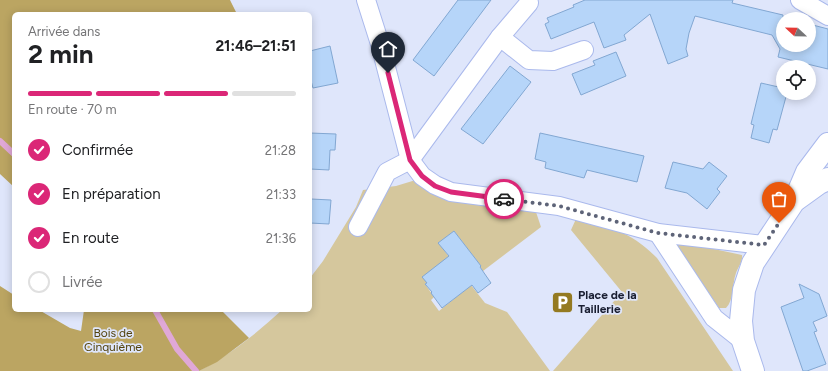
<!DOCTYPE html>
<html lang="fr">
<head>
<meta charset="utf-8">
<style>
	:root { --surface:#fff; --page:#f6f6f6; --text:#202124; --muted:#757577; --line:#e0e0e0; --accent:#db2777 }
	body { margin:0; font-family:Figtree,sans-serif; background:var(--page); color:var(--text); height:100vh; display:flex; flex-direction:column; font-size:15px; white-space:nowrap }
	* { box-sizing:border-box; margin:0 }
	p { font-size:13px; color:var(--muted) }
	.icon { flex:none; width:22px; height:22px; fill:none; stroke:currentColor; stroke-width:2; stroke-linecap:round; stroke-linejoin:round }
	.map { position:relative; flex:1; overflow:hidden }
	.sheet { position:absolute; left:12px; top:12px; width:300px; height:300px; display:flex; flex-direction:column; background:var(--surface); border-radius:6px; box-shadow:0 2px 10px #0003 }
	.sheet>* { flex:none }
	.needle { width:26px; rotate:292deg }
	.buttons { position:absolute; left:776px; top:12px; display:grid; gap:8px }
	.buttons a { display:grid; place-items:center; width:40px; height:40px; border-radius:50%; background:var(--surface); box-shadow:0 2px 10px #0003; font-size:20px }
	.pin { position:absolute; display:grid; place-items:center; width:34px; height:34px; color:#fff; margin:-41px -17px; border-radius:50% 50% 50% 0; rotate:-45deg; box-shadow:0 0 4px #0007 }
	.pin .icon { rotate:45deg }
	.courier { position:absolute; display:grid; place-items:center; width:40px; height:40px; margin:-20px; border:3px solid #db2777; border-radius:50%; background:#fff; color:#222; box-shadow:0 1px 5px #0007 }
	.overview em { font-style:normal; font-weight:700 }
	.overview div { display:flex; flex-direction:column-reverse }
	.overview { display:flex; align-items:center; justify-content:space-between; height:68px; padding:0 16px }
	h1 { font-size:26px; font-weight:700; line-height:30px }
	.bar { display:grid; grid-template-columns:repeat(4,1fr); gap:6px 4px; align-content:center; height:48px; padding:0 16px }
	.bar i { height:5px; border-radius:3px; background:var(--line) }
	.bar .active { background:var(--accent) }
	.bar p { grid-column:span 4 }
	ol { padding:0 16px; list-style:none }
	li { display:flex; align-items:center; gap:12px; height:44px }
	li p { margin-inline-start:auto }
	li .icon { padding:4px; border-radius:50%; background:var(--accent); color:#fff; stroke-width:4 }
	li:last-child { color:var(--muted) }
	li i { width:22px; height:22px; border:2px solid var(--line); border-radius:50% }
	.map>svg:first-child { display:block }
	.green { fill:#d5c79d }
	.forest { fill:#bba562 }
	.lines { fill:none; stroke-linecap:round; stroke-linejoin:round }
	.stream { stroke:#e0a8d7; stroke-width:6 }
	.building { fill:#b6d5f9; stroke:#82a7d2 }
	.minor-casing { stroke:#aab9ec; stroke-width:20 }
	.tertiary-casing { stroke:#aab9ec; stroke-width:24 }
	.minor { stroke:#fff; stroke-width:18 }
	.tertiary { stroke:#fff; stroke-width:22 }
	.done { stroke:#5e6478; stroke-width:4; stroke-dasharray:0 7.2 }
	.route { stroke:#db2777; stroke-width:5 }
	.labels { text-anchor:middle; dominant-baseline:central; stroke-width:3.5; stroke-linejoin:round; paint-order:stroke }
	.poi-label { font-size:12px; font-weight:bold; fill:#191e31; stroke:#dfe6fb; text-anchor:start }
	.park-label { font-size:12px; fill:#53430d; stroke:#dfe6fb }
</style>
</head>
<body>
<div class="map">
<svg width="828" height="371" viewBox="0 0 828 371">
	<rect width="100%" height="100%" fill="#dfe6fb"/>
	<g class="green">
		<path d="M419,179L535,209L541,227L483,271L480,267L481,266L454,231L439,243L449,257L425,284L434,297L431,300L439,311L471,285L485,303L507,312L550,371H199C230,355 257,333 282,310H310V278L323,261L356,207L363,190L396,186Z"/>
		<path d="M576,219C612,228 630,231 657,258L733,371H553L622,292L571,230Z"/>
		<path d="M676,241L742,255C743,262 738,267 736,273C732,284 734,300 726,308H719L715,302L674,244Z"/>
	</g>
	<g class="forest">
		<polygon points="0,0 230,0 237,14 14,14 14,187 0,174"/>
		<polygon points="0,286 14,295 14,310 39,310 70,328 81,331 84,310 221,310 249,338 217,362 199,371 0,371"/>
	</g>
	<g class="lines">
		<g class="stream">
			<polyline points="0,141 14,154"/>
			<polyline points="155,310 177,349 196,371"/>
		</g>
	</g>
	<g class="building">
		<polygon points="458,0 491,0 434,76 413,60"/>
		<polygon points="585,0 733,0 732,3 783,15 783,18 786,19 783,19 783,45 809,45 809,24 828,29 828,69 778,57 780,49 772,35 695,16 689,33 686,49 688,56 668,64 650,14 624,35 626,40 604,48 594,22 551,39 545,24 549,22 547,18 574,7 573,5"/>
		<polygon points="330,46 338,83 313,88 310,77 310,51"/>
		<polygon points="616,52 626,76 581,95 572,74 595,65 593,61"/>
		<polygon points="510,66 531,82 483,144 461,129"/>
		<polygon points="761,83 783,88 783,93 787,93 777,130 773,129 769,143 751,138 754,125 751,124"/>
		<polygon points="310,133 336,134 335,150 330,150 329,170 310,169"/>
		<polygon points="540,133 644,156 637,182 587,170 584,178 545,168 546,162 535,159"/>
		<polygon points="673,162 703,169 709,162 727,176 717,189 720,192 707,209 687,193 665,188"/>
		<polygon points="311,199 331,200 329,224 310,223"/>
		<polygon points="454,231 481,266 480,267 491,283 478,293 472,285 442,308 431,293 432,292 425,284 427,283 422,277 449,256 438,243"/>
		<polygon points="799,284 819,294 827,316 813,322 817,331 814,332 826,364 807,371 803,371 781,307 804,298"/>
	</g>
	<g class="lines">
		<defs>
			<g id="minor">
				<polyline points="366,0 380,44 410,160 422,176 435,185 451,192 559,206 658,233 764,245"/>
				<polyline points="800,0 828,16"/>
				<polyline points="500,37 529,60 553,61 584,50"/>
				<polyline points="358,227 387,172 410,160 500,37 529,3"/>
				<polyline points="658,233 714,318 743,341"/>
			</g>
			<g id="tertiary">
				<polyline points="795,200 807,172 828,144"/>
				<polyline points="753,371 743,341 741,321 744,290 753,263 794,201 819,183 828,179"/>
			</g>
		</defs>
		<use href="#minor" class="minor-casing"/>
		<use href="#tertiary" class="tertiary-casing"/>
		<use href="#minor" class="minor"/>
		<use href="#tertiary" class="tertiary"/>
	</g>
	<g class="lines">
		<polyline class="done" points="504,199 559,206 658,233 764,245 779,223"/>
		<polyline class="route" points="388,73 410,160 422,176 435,186 451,192 504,199"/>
	</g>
	<defs>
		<symbol id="parking-square" viewBox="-11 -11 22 22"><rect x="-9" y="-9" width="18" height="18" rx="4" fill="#947a21" stroke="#dfe6fb"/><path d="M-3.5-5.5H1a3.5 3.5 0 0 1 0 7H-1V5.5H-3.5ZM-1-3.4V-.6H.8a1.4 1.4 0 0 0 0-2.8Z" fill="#fff"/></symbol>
	</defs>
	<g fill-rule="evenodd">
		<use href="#parking-square" x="550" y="290" width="25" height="25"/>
	</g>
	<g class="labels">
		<g class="poi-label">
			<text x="578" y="295">Place de la<tspan x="578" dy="14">Taillerie</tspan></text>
		</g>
		<g class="park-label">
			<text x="113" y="333">Bois de<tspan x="113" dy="14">Cinquième</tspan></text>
		</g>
	</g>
</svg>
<div class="buttons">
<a><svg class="needle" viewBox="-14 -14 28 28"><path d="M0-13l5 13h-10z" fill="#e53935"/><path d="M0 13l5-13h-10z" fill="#757577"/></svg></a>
<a><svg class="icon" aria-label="locate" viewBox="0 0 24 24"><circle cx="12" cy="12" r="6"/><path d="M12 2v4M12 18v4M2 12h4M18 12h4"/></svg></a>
</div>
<div class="pin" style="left:779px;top:223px;background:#ea580c"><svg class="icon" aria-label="bag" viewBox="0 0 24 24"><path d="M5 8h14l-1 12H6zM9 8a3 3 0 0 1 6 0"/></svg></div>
<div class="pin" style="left:388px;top:73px;background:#1f2937"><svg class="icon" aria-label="home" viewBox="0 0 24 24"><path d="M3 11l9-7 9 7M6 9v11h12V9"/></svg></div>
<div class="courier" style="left:504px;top:199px"><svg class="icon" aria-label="car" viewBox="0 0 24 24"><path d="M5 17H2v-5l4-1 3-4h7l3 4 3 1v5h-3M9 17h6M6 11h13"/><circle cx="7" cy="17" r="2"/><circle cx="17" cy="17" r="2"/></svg></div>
<section class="sheet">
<div class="overview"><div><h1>2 min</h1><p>Arrivée dans</p></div><em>21:46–21:51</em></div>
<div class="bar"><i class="active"></i><i class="active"></i><i class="active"></i><i></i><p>En route · 70 m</p></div>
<ol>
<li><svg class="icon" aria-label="check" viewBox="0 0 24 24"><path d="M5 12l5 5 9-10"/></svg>Confirmée<p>21:28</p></li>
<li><svg class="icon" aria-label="check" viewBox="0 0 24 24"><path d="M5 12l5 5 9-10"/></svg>En préparation<p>21:33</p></li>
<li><svg class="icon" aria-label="check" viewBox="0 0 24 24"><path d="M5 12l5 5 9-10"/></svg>En route<p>21:36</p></li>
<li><i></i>Livrée</li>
</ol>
</section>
</div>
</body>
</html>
